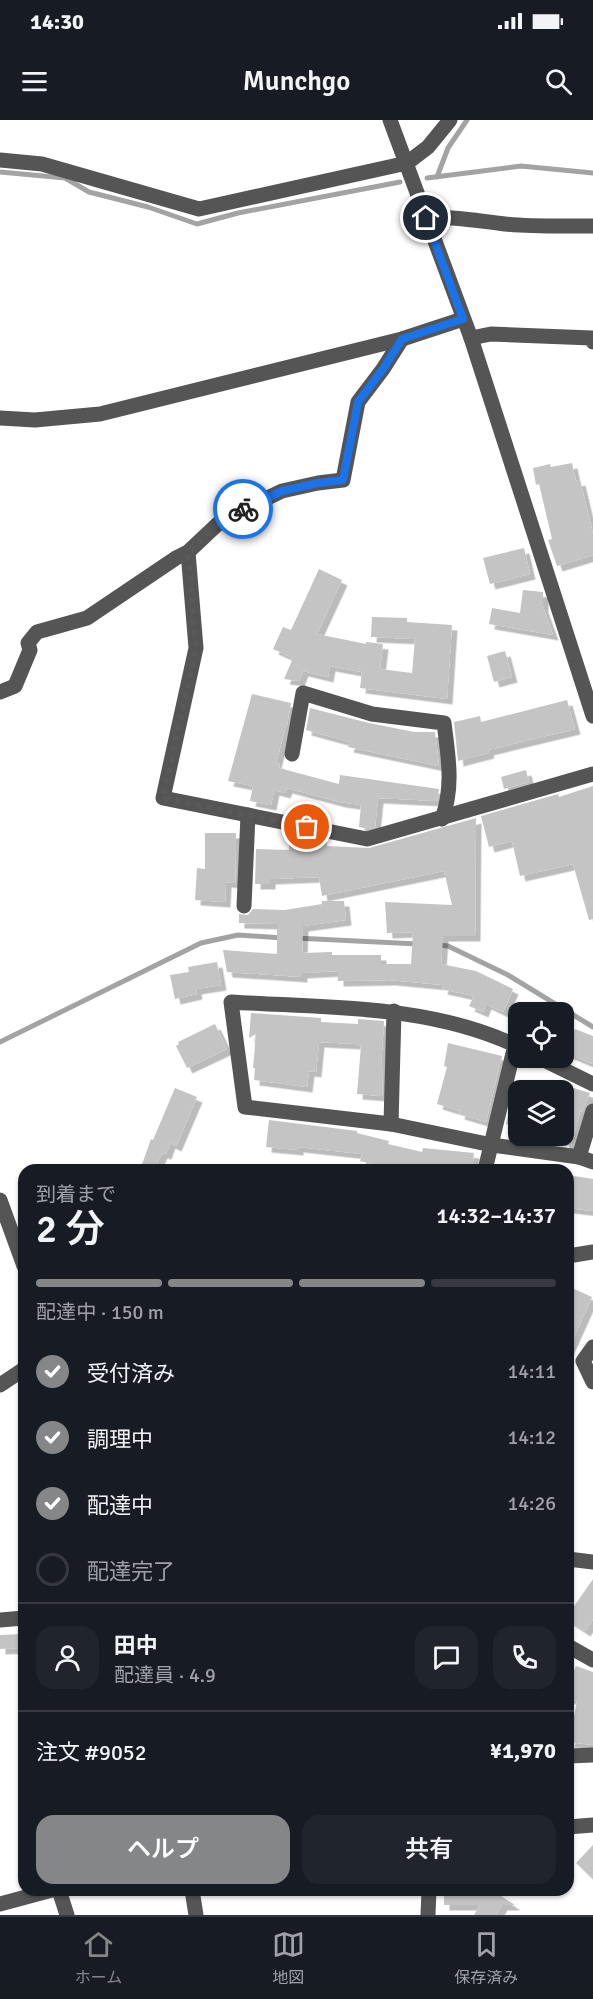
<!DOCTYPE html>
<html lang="ja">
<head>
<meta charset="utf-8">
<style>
	:root { --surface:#171b24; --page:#20242c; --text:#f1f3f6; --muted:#9ea1a6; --line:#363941; --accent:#858687 }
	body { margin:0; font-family:Signika,"Noto Sans JP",sans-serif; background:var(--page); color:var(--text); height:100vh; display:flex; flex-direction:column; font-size:22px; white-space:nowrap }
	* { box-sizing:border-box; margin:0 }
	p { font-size:20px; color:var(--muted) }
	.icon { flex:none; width:33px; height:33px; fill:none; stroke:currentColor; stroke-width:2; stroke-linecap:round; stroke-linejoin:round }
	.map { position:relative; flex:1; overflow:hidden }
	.drawer { position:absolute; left:18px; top:1044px; width:556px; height:732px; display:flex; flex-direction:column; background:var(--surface); border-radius:18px; box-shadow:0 2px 4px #0004 }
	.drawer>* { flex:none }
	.controls { position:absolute; left:508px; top:882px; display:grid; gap:12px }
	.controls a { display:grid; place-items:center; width:66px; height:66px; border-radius:12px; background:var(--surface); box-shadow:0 2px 4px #0004; font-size:30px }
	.pin { position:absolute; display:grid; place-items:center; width:51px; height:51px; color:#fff; margin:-26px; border:3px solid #fff; border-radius:50%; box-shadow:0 2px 6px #0007 }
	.courier { position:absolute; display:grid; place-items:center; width:60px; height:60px; margin:-30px; border:4px solid #1a73e8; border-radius:50%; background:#fff; color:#222; box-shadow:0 2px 8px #0007 }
	.overview em { font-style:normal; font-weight:600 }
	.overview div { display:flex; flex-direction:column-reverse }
	.overview { display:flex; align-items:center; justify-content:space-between; height:102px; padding:0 18px }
	h1 { font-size:39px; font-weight:600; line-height:45px }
	.bar { display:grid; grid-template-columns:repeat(4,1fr); gap:9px 6px; align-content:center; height:72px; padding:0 18px }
	.bar i { height:8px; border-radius:4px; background:var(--line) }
	.bar .selected { background:var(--accent) }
	.bar p { grid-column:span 4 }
	.line { display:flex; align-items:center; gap:15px; padding:0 18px; border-top:2px solid var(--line) }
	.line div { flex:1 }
	.round { display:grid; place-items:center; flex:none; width:63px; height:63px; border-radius:18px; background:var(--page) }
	ol { padding:0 18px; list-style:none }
	li { display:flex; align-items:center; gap:18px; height:66px }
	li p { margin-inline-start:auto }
	li .icon { padding:6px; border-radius:50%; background:var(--accent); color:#fff; stroke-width:4 }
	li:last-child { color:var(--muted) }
	li i { width:33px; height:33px; border:3px solid var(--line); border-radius:50% }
	.primary-button { display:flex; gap:12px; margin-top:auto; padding:12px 18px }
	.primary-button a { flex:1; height:69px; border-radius:18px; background:var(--accent); color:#fff; font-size:24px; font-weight:600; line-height:69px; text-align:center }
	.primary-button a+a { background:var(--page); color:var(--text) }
	.status { display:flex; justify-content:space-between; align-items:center; height:42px; padding:0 30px; background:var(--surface); direction:ltr }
	.status svg { height:16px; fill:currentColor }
	header { display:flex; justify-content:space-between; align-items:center; height:78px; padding:0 18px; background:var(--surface); font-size:27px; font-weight:600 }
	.tabs { display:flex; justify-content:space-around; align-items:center; height:84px; border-top:2px solid var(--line); background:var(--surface); font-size:16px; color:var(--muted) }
	.tabs a { display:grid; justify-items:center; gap:3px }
	.tabs .selected { color:var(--accent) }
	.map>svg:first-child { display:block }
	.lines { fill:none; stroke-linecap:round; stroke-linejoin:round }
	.stream { stroke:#a3a3a3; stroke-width:5 }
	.building { fill:#c4c4c4; filter:url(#shadow) }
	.minor { stroke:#555; stroke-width:15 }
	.done { stroke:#595959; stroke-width:6; stroke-dasharray:0 10.8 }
	.route { stroke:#1a73e8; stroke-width:8 }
</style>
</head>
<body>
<div class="status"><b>14:30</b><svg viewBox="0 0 49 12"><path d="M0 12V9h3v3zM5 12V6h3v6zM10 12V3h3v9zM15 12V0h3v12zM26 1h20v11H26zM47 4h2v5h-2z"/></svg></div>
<header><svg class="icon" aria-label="menu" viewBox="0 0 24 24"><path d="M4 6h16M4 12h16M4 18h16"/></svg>Munchgo<svg class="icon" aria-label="search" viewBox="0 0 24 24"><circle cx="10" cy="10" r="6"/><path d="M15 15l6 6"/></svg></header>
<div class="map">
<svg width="593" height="1795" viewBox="0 0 593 1795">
	<defs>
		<filter id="shadow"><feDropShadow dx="5.5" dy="5.5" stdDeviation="0" flood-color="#0004"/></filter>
	</defs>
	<rect width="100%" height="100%" fill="#fff"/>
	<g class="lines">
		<g class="stream">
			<polyline points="0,52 65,58 89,72 148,87 197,104 238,93 400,62"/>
			<polyline points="437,57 448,28 467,0"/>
			<polyline points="427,58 521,46 593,53"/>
			<polyline points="295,818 418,824"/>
			<polyline points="436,825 448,826 508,855 593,907"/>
			<polyline points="0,922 201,823 238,815 283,818"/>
		</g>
	</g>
	<g class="building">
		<polygon points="572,343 576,361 580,360 593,414 593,435 557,446 548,420 552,419 539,364 536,365 533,348 550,344 551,347"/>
		<polygon points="524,428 530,454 490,464 483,438"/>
		<polygon points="319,449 342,460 317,514 366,524 366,522 383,524 380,549 412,553 415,519 371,517 372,497 407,498 407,502 452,505 447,579 360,568 362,552 330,546 328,557 303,551 299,561 284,559 293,538 273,529 283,507 291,510"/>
		<polygon points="523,470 543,472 543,487 553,515 489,504 492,488 520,493"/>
		<polygon points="505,531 512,557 494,562 487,536"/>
		<polygon points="252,574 291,583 287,605 286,605 276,643 280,644 279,648 339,664 340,655 439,669 437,681 378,678 375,707 367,709 359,707 361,685 340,682 287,668 285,673 274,670 271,685 250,681 253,666 228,661"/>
		<polygon points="567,580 575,609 488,630 489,633 458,641 454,602 480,596 481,602"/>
		<polygon points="310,588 369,603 414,612 435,612 439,646 348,627 350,622 306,610"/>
		<polygon points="526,650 529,662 504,669 501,657"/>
		<polygon points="593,666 593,799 589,800 573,744 520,756 512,721 489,727 481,696 558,674 559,677"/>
		<polygon points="476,698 475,816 443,816 441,844 476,851 513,869 503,892 486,884 483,892 469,886 474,876 442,869 443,865 390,860 338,861 338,851 302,853 302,857 227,852 223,830 277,834 277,804 239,803 239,794 248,795 253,789 285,790 322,784 322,781 344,781 346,800 303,806 302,833 332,832 332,835 381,835 381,844 411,844 413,812 387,813 385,782 452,785 444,751 322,776 319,757 270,759 270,764 255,764 256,729 289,730 289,724 327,722 327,726 369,728"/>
		<polygon points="205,713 236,713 235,763 226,762 225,782 195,780 197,748 205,749"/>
		<polygon points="217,842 221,865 196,869 197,874 175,879 170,855 189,852 188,847"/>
		<polygon points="251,893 321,898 321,902 358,904 358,899 384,901 381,946 383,946 382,976 357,974 361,926 356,926 356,924 319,922 316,952 309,951 307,967 254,960 255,948 253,948 256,914 249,918"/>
		<polygon points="215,904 227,929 187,948 176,926 179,924 178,922"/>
		<polygon points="575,909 593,916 593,944 564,932"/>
		<polygon points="448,923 502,936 486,1002 459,994 460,991 437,984 447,947 444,946"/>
		<polygon points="564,965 590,973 582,992 580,991 571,1026 564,1025"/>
		<polygon points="175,968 197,977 176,1026 170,1023 166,1034 162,1033 154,1050 140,1050 151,1019 153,1020"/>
		<polygon points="515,968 519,970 519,1007 506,1004"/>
		<polygon points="269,1000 357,1011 357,1013 389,1021 388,1024 422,1032 423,1028 474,1033 472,1050 413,1048 413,1050 398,1050 360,1041 362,1034 298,1027 298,1030 266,1027"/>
		<polygon points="568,1055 593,1059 593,1091 568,1088"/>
		<polygon points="568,1166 592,1177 568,1230"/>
		<polygon points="593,1459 593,1499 585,1511 568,1500 568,1495"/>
		<polygon points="24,1514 24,1528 0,1529 0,1515"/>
		<polygon points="576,1546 593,1552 593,1625 569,1622 577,1581 568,1578 568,1555 572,1556"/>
		<polygon points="593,1725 593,1759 576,1743"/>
		<polygon points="444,1770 492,1770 515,1785 502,1785 496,1795 474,1795 480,1785 444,1785"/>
	</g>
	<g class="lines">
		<g class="minor">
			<polyline points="390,0 471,218 593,596"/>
			<polyline points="0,40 42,44 199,89 407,43 428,27 450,0"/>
			<path d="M426,98C455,96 477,101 505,104C534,107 563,106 593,106"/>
			<polyline points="471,218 491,214 592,218 593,222"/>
			<polyline points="0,298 35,300 100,294 402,219 463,199"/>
			<polyline points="188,432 196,528 163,678 367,719 593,654"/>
			<polyline points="0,572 15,566 30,530 28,523 37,512 87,498 176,438 188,432 222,400 282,371 318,363 343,360 358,282 383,249 402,219"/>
			<path d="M292,634L303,573L372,594L444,603C448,635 454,667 442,699"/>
			<polyline points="244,786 248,695"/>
			<path d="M519,927C430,884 327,888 231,882L245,987L391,1004L492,1025L579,1037L593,1042"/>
			<polyline points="540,938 593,964"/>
			<polyline points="391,1004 394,891"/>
			<polyline points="579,1037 593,991"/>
			<polyline points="485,1050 515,925"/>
			<polyline points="0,1080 24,1146"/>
			<polyline points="568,1136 593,1132"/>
			<polyline points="593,1227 583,1241 593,1262"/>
			<polyline points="0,1265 24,1249"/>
			<polyline points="568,1439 593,1442"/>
			<polyline points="0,1500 24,1498"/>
			<polyline points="568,1526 593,1540"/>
			<polyline points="568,1636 593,1635"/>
			<polyline points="568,1707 593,1705"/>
			<polyline points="59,1770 67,1795"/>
			<polyline points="192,1770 196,1795"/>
			<polyline points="0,1784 52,1770"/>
			<polyline points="428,1795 429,1770"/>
		</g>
	</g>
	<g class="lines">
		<polyline class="done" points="243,389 222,400 188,432 196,528 163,678 307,707"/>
		<polyline class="route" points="243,389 282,371 318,363 343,360 358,282 383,249 402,219 463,199 426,98"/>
	</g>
</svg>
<div class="controls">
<a><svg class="icon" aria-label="locate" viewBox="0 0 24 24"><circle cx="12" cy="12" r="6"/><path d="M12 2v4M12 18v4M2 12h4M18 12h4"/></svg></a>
<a><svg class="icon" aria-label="layers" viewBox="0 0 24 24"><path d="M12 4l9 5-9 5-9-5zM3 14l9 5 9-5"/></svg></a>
</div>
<div class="pin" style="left:307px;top:707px;background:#ea580c"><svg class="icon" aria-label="bag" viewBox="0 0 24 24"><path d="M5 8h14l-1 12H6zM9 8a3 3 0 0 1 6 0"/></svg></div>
<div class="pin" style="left:426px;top:98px;background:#1f2937"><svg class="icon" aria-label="home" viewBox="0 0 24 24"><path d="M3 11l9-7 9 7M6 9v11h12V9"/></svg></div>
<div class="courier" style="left:243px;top:389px"><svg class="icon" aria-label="bike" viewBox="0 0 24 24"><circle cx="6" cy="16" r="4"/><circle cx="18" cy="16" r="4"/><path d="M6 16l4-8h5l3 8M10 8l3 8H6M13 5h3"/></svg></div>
<section class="drawer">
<div class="overview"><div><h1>2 分</h1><p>到着まで</p></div><em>14:32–14:37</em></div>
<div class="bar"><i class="selected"></i><i class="selected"></i><i class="selected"></i><i></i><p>配達中 · 150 m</p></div>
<ol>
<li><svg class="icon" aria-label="check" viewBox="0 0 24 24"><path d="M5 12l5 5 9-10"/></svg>受付済み<p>14:11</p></li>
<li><svg class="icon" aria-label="check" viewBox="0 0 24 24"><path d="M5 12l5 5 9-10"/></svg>調理中<p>14:12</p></li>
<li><svg class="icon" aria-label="check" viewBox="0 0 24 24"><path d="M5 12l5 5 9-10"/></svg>配達中<p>14:26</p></li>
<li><i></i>配達完了</li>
</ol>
<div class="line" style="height:108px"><a class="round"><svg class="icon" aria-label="person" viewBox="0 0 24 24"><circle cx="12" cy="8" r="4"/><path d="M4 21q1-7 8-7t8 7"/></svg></a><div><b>田中</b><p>配達員 · 4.9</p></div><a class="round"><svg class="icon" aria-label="chat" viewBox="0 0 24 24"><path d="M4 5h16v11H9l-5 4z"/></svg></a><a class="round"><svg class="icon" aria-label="phone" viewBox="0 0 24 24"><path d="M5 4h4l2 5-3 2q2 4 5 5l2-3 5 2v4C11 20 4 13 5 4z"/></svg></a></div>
<div class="line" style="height:78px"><div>注文 #9052</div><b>¥1,970</b></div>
<div class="primary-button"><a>ヘルプ</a><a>共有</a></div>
</section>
</div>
<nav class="tabs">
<a class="selected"><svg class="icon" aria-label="home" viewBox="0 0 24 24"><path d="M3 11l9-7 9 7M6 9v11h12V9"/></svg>ホーム</a>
<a><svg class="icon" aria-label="map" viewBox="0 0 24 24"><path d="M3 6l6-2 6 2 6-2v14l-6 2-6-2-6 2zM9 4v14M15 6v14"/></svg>地図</a>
<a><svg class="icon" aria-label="saved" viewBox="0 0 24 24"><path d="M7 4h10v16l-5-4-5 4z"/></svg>保存済み</a>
</nav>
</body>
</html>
